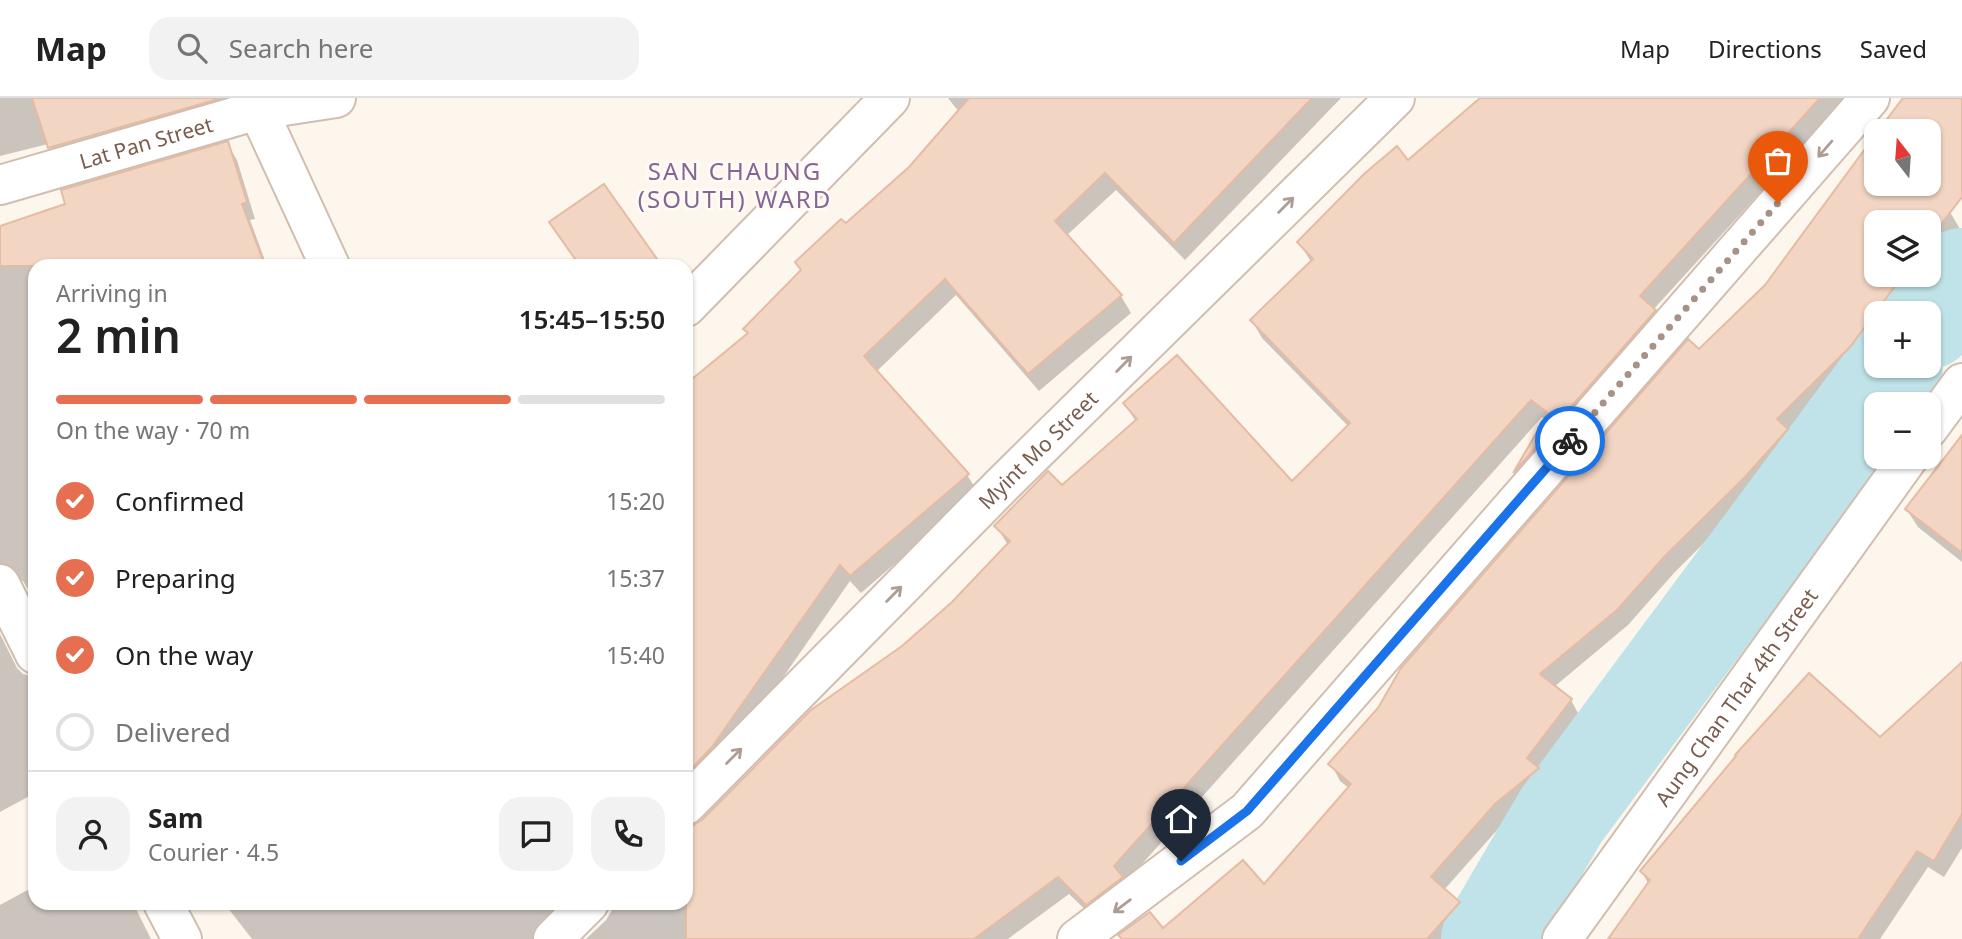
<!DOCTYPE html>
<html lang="en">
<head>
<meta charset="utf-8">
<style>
	:root { --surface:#fff; --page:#f2f2f2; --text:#222; --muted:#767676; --line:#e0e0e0; --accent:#e76f51 }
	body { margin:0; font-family:"Noto Sans",sans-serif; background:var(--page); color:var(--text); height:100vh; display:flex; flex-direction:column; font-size:26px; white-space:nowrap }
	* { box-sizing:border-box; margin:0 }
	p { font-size:23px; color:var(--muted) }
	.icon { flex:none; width:38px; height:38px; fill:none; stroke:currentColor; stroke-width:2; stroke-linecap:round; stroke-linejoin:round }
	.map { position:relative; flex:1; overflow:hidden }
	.drawer { position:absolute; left:28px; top:161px; width:665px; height:651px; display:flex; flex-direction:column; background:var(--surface); border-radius:21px; box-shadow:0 2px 5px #0004 }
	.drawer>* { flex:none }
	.needle { width:46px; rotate:343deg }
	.fabs { position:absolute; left:1864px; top:21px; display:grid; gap:14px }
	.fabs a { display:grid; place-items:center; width:77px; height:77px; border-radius:14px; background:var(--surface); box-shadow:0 2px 5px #0004; font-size:35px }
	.pin { position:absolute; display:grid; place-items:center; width:60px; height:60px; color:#fff; margin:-72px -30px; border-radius:50% 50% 50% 0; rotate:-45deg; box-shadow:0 0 7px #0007 }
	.pin .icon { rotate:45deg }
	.courier { position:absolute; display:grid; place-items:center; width:70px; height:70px; margin:-35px; border:5px solid #1a73e8; border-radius:50%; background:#fff; color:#222; box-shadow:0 2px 9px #0007 }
	.headline em { font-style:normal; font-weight:600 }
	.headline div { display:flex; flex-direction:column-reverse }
	.headline { display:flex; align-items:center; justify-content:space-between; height:119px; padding:0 28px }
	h1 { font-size:46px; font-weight:600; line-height:52px }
	.bar { display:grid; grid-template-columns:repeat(4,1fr); gap:10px 7px; align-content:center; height:84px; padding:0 28px }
	.bar i { height:9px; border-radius:5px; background:var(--line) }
	.bar .active { background:var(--accent) }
	.bar p { grid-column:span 4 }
	.line { display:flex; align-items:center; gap:18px; padding:0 28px; border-top:2px solid var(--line) }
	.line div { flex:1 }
	.round { display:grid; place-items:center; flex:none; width:74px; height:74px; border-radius:21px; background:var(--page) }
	ol { padding:0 28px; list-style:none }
	li { display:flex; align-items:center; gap:21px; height:77px }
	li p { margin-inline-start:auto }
	li .icon { padding:7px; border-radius:50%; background:var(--accent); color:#fff; stroke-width:4 }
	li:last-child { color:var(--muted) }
	li i { width:38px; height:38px; border:4px solid var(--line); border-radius:50% }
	header { display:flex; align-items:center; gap:42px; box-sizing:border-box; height:98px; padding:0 35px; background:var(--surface); border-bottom:2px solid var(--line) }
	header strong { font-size:33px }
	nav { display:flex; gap:38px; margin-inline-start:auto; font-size:24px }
	.search { width:490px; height:63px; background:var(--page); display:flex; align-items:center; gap:18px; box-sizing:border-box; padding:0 24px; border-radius:21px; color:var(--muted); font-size:26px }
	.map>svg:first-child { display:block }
	.shadow { fill:#0003 }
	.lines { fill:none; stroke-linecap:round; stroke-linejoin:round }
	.river { stroke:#bfe3e8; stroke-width:96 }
	.building { fill:#f3d5c3; stroke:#e6bba3; stroke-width:2 }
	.street-casing { stroke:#d1beb0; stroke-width:42 }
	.street { stroke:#fff; stroke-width:38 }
	.oneway { stroke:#af9d94 }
	.done { stroke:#a89285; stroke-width:7; stroke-dasharray:0 12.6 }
	.route { stroke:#1a73e8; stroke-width:9 }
	.labels { text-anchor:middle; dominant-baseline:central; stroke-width:6; stroke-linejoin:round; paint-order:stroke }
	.street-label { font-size:21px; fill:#7a5c4d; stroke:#fffaf3 }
	.quarter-label { font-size:24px; letter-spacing:2px; fill:#846695; stroke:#fffaf3 }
</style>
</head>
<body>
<header>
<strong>Map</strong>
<div class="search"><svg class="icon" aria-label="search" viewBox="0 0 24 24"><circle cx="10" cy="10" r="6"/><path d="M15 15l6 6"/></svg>Search here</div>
<nav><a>Map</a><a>Directions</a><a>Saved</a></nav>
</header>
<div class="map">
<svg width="1962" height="841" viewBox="0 0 1962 841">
	<rect width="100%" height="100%" fill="#fdf6ec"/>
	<g class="shadow">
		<polygon points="0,0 300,0 59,67 48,46 0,58"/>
		<polygon points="948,0 1341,0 1185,162 1116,92 1066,138 1121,198 1131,215 1039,293 956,197 876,274 967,377 978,394 861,495 850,483 722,667 686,704 686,288 749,237 745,231 802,173 797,165 846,128 910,70 959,14"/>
		<polygon points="1482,0 1846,0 1653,212 1664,231 1524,391 1515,375 1546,322 1542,319 1125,785 1097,823 1069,796 1008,841 586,841 606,822 612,812 612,805 686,805 686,730 692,730 703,724 954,505 1008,447 996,428 1062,389 1136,324 1125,306 1292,385 1348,328 1262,240 1252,223 1312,165 1299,145 1408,65"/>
		<polygon points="1906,0 1962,0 1962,99 1950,114 1960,131 1928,172 1928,124 1876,124 1876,177 1925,177 1896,215 1876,215 1876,243 1858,266 1789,335 1797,349 1753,396 1674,475 1628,527 1554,589 1571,602 1580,619 1539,673 1547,687 1505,723 1444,792 1459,805 1468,821 1450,841 1122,841 1162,833 1264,789 1350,691 1340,683 1331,666 1699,254 1766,188 1876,40 1876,86 1928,86 1928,33 1881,33"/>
		<polygon points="227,46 237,62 255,121 250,122 267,168 35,168 35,503 23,483 11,480 0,482 0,130 68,107"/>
		<polygon points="1962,340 1962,464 1918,429 1907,412"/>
		<polygon points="0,536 17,570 23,576 35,579 35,602 32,604 35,610 35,695 0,714"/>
		<polygon points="1962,566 1962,750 1944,779 1928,769 1880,841 1610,841 1649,787 1642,774 1880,642"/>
		<polygon points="35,788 35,805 133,805 151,841 0,841 0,807"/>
		<polygon points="224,805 587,805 549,841 252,841"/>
	</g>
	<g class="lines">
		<g class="river">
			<polyline points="1928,223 1962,178"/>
			<polyline points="1489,841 1561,718 1895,268"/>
		</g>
	</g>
	<g class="building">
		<polygon points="32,0 215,0 215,2 48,50"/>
		<polygon points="969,0 1312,0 1174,145 1105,75 1055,123 1122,197 1028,276 945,181 864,258 969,376 850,478 840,467 712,649 686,676 686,286 748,235 743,231 801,172 795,164 841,121 846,125 909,69"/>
		<polygon points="1480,0 1820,0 1640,198 1656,212 1513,375 1548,315 1531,302 1114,768 1123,779 1086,807 1058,779 974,841 686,841 686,728 692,728 702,722 811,612 902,548 952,504 1010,443 994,428 1048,373 1062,387 1137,321 1123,305 1177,257 1292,383 1350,325 1250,222 1313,161 1297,144 1364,76 1397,48 1408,62"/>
		<polygon points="1903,0 1962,0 1962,99 1928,143 1928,124 1876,124 1876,177 1903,177 1850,249 1777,321 1788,331 1744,380 1665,458 1618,511 1540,576 1572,601 1527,660 1539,670 1495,706 1431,779 1460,804 1427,841 1122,841 1118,837 1150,814 1163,830 1243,762 1264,786 1351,686 1328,666 1378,610 1401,570 1688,241 1699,251 1765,187 1876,36 1876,86 1928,86 1928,33 1878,33"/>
		<polygon points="228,43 247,104 242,106 265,168 0,168 0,128 65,106 61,92"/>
		<polygon points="604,86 662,168 580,168 549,124"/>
		<polygon points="1962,337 1962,455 1905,411"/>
		<polygon points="1962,564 1962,716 1934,763 1917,753 1858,841 1608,841 1650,782 1640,773 1736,658 1735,657 1809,575 1880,639"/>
	</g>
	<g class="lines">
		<defs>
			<g id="street">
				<polyline points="258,12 330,168"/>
				<path id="s1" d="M0,87L258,12L336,0"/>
				<polyline points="686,209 890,0"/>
				<polyline points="1928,331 1962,285"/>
				<polyline points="0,486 35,556"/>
				<path id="s2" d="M686,707L1003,386L1395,0"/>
				<polyline points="163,805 182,841"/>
				<polyline points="553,841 589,805"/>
				<polyline points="1077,841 1247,713 1870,0"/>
				<path id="s3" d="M1562,841L1909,359"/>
			</g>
		</defs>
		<use href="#street" class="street-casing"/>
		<use href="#street" class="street"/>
	</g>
	<defs><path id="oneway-shaft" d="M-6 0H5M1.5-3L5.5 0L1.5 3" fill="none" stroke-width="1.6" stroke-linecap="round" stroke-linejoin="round" transform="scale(1.75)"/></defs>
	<g class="oneway">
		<use href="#oneway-shaft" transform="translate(1825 51) rotate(131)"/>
		<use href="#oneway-shaft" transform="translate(1286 107) rotate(-45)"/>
		<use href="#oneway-shaft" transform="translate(1124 266) rotate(-45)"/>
		<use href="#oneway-shaft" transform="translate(894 496) rotate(-45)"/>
		<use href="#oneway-shaft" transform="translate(734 658) rotate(-45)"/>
		<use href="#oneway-shaft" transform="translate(1122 808) rotate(143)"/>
	</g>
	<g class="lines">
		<polyline class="done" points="1570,343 1778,105"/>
		<polyline class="route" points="1181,763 1247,713 1570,343"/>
	</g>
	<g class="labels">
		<g class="street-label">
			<text stroke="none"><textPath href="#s1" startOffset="152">Lat Pan Street</textPath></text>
			<text stroke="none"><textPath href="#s2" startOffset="500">Myint Mo Street</textPath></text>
			<text stroke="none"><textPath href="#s3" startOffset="298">Aung Chan Thar 4th Street</textPath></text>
		</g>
		<g class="quarter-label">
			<text x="735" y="72">SAN CHAUNG<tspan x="735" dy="28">(SOUTH) WARD</tspan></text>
		</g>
	</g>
</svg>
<div class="fabs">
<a><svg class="needle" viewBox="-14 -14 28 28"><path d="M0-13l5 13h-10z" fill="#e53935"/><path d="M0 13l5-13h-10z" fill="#767676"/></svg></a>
<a><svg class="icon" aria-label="layers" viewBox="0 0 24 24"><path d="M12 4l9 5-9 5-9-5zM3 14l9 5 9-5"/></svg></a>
<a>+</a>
<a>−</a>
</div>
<div class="pin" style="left:1778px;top:105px;background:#ea580c"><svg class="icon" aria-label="bag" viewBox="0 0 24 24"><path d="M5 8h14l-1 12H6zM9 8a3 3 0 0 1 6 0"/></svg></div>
<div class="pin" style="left:1181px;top:763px;background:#1f2937"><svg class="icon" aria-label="home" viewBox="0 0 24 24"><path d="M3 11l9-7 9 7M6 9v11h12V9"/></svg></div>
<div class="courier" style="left:1570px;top:343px"><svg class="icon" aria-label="bike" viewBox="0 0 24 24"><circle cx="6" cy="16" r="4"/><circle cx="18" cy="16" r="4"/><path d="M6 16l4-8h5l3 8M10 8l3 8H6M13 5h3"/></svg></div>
<section class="drawer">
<div class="headline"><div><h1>2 min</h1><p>Arriving in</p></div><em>15:45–15:50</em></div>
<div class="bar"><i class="active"></i><i class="active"></i><i class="active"></i><i></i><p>On the way · 70 m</p></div>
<ol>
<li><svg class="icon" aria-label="check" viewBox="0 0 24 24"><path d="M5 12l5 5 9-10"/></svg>Confirmed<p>15:20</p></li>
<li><svg class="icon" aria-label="check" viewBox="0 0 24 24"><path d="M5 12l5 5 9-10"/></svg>Preparing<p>15:37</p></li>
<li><svg class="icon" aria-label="check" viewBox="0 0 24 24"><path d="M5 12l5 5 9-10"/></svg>On the way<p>15:40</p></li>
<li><i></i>Delivered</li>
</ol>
<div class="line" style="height:126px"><a class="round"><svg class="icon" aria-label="person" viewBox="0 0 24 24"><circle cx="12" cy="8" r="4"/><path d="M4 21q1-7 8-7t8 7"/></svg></a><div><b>Sam</b><p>Courier · 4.5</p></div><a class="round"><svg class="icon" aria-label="chat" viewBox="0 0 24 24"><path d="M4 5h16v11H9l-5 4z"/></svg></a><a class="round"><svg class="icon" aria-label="phone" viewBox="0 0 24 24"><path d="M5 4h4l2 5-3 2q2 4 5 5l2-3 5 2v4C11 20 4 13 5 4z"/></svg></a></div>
</section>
</div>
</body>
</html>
